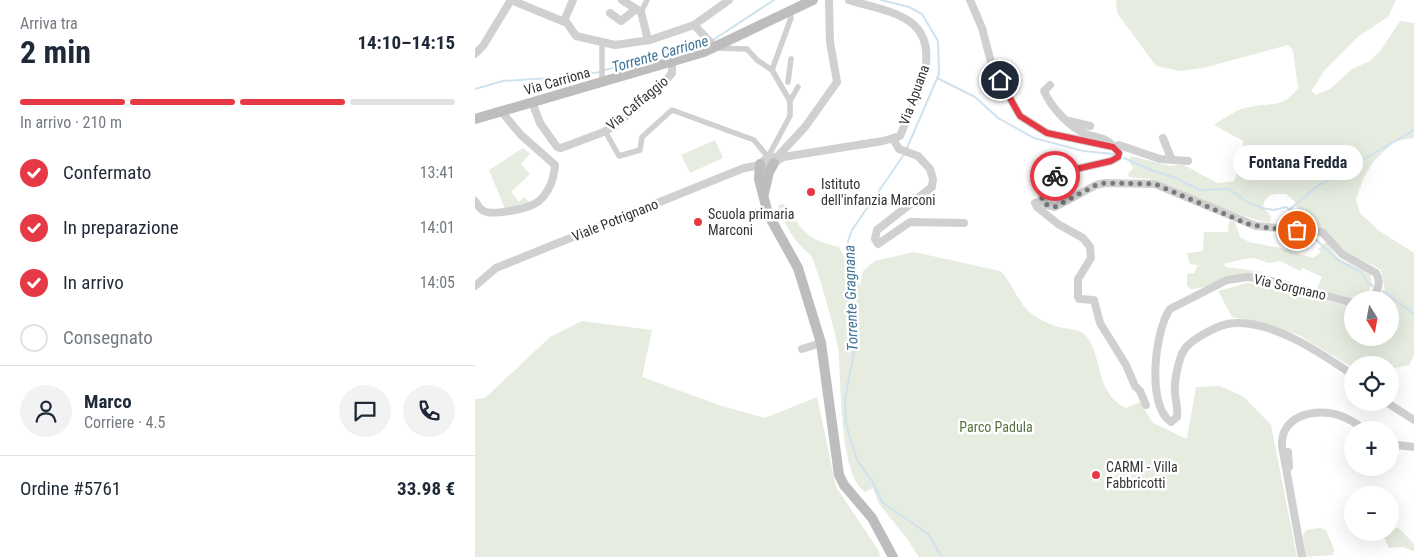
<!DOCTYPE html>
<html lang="it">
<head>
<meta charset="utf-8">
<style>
	:root { --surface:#fff; --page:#f2f2f3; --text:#1f2937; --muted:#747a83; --line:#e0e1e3; --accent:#e63946 }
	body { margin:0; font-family:"Roboto Condensed",sans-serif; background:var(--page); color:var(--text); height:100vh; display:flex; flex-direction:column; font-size:19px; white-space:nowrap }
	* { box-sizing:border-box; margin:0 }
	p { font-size:16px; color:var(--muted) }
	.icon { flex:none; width:28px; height:28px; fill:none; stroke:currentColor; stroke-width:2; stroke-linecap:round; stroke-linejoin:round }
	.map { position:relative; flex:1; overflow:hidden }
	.sheet { display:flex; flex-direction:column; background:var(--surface); width:475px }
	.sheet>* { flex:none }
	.needle { width:32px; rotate:169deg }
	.fabs { position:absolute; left:869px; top:291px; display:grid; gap:10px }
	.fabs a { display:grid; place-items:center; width:55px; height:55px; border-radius:50%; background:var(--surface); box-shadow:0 5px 20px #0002; font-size:25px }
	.pin { position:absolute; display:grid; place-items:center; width:42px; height:42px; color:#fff; margin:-21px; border:2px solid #fff; border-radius:50%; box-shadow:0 1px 5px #0007 }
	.courier { position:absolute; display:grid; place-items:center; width:50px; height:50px; margin:-25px; border:4px solid #e63946; border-radius:50%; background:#fff; color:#222; box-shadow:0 1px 6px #0007 }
	.bubble { position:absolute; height:35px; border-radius:18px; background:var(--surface); box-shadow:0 5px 20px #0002; font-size:16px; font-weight:700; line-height:35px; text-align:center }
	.summary em { font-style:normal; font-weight:700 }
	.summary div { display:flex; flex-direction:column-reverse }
	.summary { display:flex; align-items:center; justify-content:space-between; height:85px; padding:0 20px }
	h1 { font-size:32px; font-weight:700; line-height:38px }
	.bar { display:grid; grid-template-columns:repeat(4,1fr); gap:8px 5px; align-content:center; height:60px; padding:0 20px }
	.bar i { height:6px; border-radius:4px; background:var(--line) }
	.bar .current { background:var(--accent) }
	.bar p { grid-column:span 4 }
	.line { display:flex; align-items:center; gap:12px; padding:0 20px; border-top:1px solid var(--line) }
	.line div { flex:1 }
	.round { display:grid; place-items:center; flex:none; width:52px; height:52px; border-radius:26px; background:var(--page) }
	ol { padding:0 20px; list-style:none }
	li { display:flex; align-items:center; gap:15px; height:55px }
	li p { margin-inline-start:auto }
	li .icon { padding:5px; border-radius:50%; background:var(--accent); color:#fff; stroke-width:4 }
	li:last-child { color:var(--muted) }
	li i { width:28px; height:28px; border:2px solid var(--line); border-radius:50% }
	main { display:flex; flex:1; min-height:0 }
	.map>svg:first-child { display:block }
	.green { fill:#e6ecdf }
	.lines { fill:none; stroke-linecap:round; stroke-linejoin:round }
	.stream { stroke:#cfe2ee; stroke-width:2 }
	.pedestrian { stroke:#d0d0d0; stroke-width:5.5 }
	.minor { stroke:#d0d0d0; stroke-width:8 }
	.secondary { stroke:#bdbdbd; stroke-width:10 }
	.done { stroke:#7a7a7a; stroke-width:5; stroke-dasharray:0 9 }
	.route { stroke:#e63946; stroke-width:6 }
	.poi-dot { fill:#e63946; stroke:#fff; stroke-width:2 }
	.labels { text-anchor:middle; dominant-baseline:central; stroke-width:5; stroke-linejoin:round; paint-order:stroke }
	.street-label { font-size:14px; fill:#333; stroke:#fff }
	.poi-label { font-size:14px; fill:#333; stroke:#fff; text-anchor:start }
	.park-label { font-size:14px; fill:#56703f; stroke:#fff }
	.water-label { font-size:15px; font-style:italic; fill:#3f7597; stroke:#fff }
</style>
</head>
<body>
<main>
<section class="sheet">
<div class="summary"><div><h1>2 min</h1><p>Arriva tra</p></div><em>14:10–14:15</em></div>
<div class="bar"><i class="current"></i><i class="current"></i><i class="current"></i><i></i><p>In arrivo · 210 m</p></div>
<ol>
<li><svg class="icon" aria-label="check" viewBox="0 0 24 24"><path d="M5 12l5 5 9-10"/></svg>Confermato<p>13:41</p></li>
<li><svg class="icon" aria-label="check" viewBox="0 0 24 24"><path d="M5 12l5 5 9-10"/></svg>In preparazione<p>14:01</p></li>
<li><svg class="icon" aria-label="check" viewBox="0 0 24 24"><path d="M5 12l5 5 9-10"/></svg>In arrivo<p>14:05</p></li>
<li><i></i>Consegnato</li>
</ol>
<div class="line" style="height:90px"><a class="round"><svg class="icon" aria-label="person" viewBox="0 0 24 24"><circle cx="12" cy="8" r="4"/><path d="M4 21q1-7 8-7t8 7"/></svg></a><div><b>Marco</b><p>Corriere · 4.5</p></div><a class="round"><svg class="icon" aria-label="chat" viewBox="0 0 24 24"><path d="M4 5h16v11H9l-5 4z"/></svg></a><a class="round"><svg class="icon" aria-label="phone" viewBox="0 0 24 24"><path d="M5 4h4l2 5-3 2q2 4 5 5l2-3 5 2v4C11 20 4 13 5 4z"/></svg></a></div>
<div class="line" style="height:65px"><div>Ordine #5761</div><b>33.98 €</b></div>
</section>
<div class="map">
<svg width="939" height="557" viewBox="0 0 939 557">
	<rect width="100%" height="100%" fill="#fff"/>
	<g class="green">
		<path d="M641,0H921L913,17L884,36L850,70L836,91L841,95L855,89L877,69L895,61L906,50L925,21L939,23V138L920,141L899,161L889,177L881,199L885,213L903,230L939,253V355L934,365L915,369V365H878L877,367L822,334L757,317L743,291L772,283L793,285L877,307L878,338H915V300H904L910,290L906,270C896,263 883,260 873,253C853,239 859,228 828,223L820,202L811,194C799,194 792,193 788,206L796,217L795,223L785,221L737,205L682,180L654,177L653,174L658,168L654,161L656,156L696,166L707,164L742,183L759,181L769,157L768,141L739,125C749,118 762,109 774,107C796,102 808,109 823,88L818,50L813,45L728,68L705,71L681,66L642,13Z"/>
		<polygon points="240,140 248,158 215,173 206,155"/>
		<polygon points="48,148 55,154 46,164 55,174 36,192 44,202 49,197 54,202 50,205 30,209 14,170"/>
		<path d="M308,204C315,207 318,215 322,222C332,238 346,243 364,247L385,285L388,271L400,261L439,252L525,271C539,284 543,306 560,316C567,321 576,325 584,327C594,330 605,328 612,337C628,358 620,393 651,408L665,402L678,423L712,439L721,387L745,386L769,397L796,425L822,557H444L430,536L404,504L398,488L390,492C363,474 367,379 363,348C361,334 342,265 336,256C333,252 328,249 325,245C315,234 307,219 303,205Z"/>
		<path d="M754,221L760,222L765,237L774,242L810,249L838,258L846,252L843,249L851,242L863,258L895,274L897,283L893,294C881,306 855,294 841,290L847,277L828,268L825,271L805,261L794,263L778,258L768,259L749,264L751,267L788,272L789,276C764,267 740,289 715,289L712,285V274L719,273L723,265L715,264L712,253L728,251L729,232H753Z"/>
		<polygon points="107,321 177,330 167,377 247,406 290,418 342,397 361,487 404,551 405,557 0,557 0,399 10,398 75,337"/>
		<polygon points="915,526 925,529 939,544 939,551 928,547 914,548 907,533 915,532"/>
		<polygon points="845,528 851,530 859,549 858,555 830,557 828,535 831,530"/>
	</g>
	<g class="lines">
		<g class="stream">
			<polyline points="406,0 434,7 447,14 463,41 464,74 432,148"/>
			<polyline points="238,40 299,0"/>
			<polyline points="130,70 231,43"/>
			<polyline points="90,77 125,72"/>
			<polyline points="462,78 500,97 523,118 559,138 608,151 639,154"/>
			<polyline points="0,89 28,81 75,78"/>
			<polyline points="430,153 377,230 373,241 380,347 370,398 371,424 382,460 397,481 408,503 453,534 467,557"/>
			<polyline points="649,158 676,170 701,178 724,190 754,189 772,202 787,208 799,210 811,207 822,216 827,226"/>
			<polyline points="814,210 841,187 939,130"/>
			<polyline points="837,236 863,260 886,272 893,283 898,286"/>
			<polyline points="908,291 939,314"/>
		</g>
		<g class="pedestrian">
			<polyline points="166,12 172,0"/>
			<polyline points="297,70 316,18 315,10"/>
			<polyline points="127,78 127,43"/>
			<polyline points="313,82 316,59"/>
			<polyline points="315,101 323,87"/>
			<polyline points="130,131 144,156 165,150 167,137 197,110 279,140 293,157 315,116 315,101 297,70 282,60 272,49 242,48"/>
		</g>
		<g class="minor">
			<polyline points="36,0 92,23 101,36 140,45 175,40 219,25 254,0"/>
			<polyline points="147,0 166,12 173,40"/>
			<path d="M495,0L507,28L517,66L545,116L572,133L639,147L644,153L643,157L636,161L588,172L572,183L567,191V201L572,205L580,207L621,185L630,183L680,184L781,226L847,232L867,254L901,273C907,283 902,296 892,300"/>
			<polyline points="135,13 146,21 160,10"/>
			<polyline points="89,21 98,0"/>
			<polyline points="219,25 240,47"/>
			<polyline points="0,54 8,46 36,0"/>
			<path d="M575,85L569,91C576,107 594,127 611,134C622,138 631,137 639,147L644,145L685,159L713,161"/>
			<polyline points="57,102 65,123 82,147 86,148 126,133 140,126 193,78 197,73 197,63"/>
			<polyline points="594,121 615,126"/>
			<polyline points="688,138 696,158"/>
			<polyline points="418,139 424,149 443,156 455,169 458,179 457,187 402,230 400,239 403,244 435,222 489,223"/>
			<polyline points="303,156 330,127 362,82 355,42 354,0"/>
			<polyline points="285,164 293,157 308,157"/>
			<path d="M0,201C2,204 4,208 7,210C17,217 56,208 64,201C74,192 79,178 80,165L46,135L26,111"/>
			<polyline points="567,201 560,203 562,207 583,224 608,238 615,247 616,258 603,279 603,297 604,299 619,300 625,323 651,365 660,386 665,391 671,405"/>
			<path d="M0,286L21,268L269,168L299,163L308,157L408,141L425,136C438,102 475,43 429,18C413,9 392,6 374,0"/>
			<path d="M878,303L801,282L773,277L752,280L695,309C680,330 671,406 696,422L702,417C703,408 701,402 700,394C699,383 702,367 706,356C710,345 718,341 727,335C734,331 744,326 752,324C792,316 846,353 878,375"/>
			<polyline points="327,349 346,343"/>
			<polyline points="911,402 939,420"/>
			<polyline points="915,444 939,447"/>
			<polyline points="813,452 814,467"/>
			<path d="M827,557L807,446C805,415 842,407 866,416C875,419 882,424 890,430"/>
		</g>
		<g class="secondary">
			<polyline points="0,119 229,52 338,0"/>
			<polyline points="285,164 284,179 293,214 323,268 346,343 364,475 369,485 397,518 418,557"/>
			<polyline points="289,193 294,172 299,163"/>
		</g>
	</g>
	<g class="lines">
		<polyline class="done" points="580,176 567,191 567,201 572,205 580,207 621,185 630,183 680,184 773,224 794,228 822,230"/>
		<polyline class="route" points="525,80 545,116 572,133 638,147 644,153 643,157 636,161 588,172 580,176"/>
	</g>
	<g class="poi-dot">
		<circle cx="336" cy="192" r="5"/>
		<circle cx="223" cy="222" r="5"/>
		<circle cx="621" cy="475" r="5"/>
	</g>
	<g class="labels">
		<g class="street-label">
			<text transform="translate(82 81) rotate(-16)">Via Carriona</text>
			<text transform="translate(439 95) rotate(-70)">Via Apuana</text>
			<text transform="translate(162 103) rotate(-40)">Via Caffaggio</text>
			<text transform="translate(140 220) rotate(-22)">Viale Potrignano</text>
			<text transform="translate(815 287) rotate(13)">Via Sorgnano</text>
		</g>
		<g class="poi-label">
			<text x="346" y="184">Istituto<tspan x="346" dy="16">dell'infanzia Marconi</tspan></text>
			<text x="233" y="214">Scuola primaria<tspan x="233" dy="16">Marconi</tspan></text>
			<text x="631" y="467">CARMI - Villa<tspan x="631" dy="16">Fabbricotti</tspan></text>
		</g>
		<g class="park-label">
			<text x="521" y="427">Parco Padula</text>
		</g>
		<g class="water-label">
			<text transform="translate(185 54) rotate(-16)">Torrente Carrione</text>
			<text transform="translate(376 298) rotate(-92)">Torrente Gragnana</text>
		</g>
	</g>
</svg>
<div class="fabs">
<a><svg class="needle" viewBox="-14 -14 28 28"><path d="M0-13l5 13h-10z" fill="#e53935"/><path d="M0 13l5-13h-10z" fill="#747a83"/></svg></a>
<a><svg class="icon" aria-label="locate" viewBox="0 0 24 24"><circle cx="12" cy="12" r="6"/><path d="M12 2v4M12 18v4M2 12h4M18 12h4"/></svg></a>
<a>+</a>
<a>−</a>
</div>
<div class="pin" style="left:822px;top:230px;background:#ea580c"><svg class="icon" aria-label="bag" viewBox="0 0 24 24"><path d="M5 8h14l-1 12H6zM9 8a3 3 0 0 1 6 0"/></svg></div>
<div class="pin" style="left:525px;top:80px;background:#1f2937"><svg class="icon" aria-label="home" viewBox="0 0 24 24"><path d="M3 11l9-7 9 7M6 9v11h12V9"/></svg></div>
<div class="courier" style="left:580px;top:176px"><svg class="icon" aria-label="bike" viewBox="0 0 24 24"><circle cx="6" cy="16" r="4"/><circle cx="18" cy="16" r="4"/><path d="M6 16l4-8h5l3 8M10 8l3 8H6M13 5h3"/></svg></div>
<div class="bubble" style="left:758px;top:145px;width:130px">Fontana Fredda</div>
</div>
</main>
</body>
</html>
